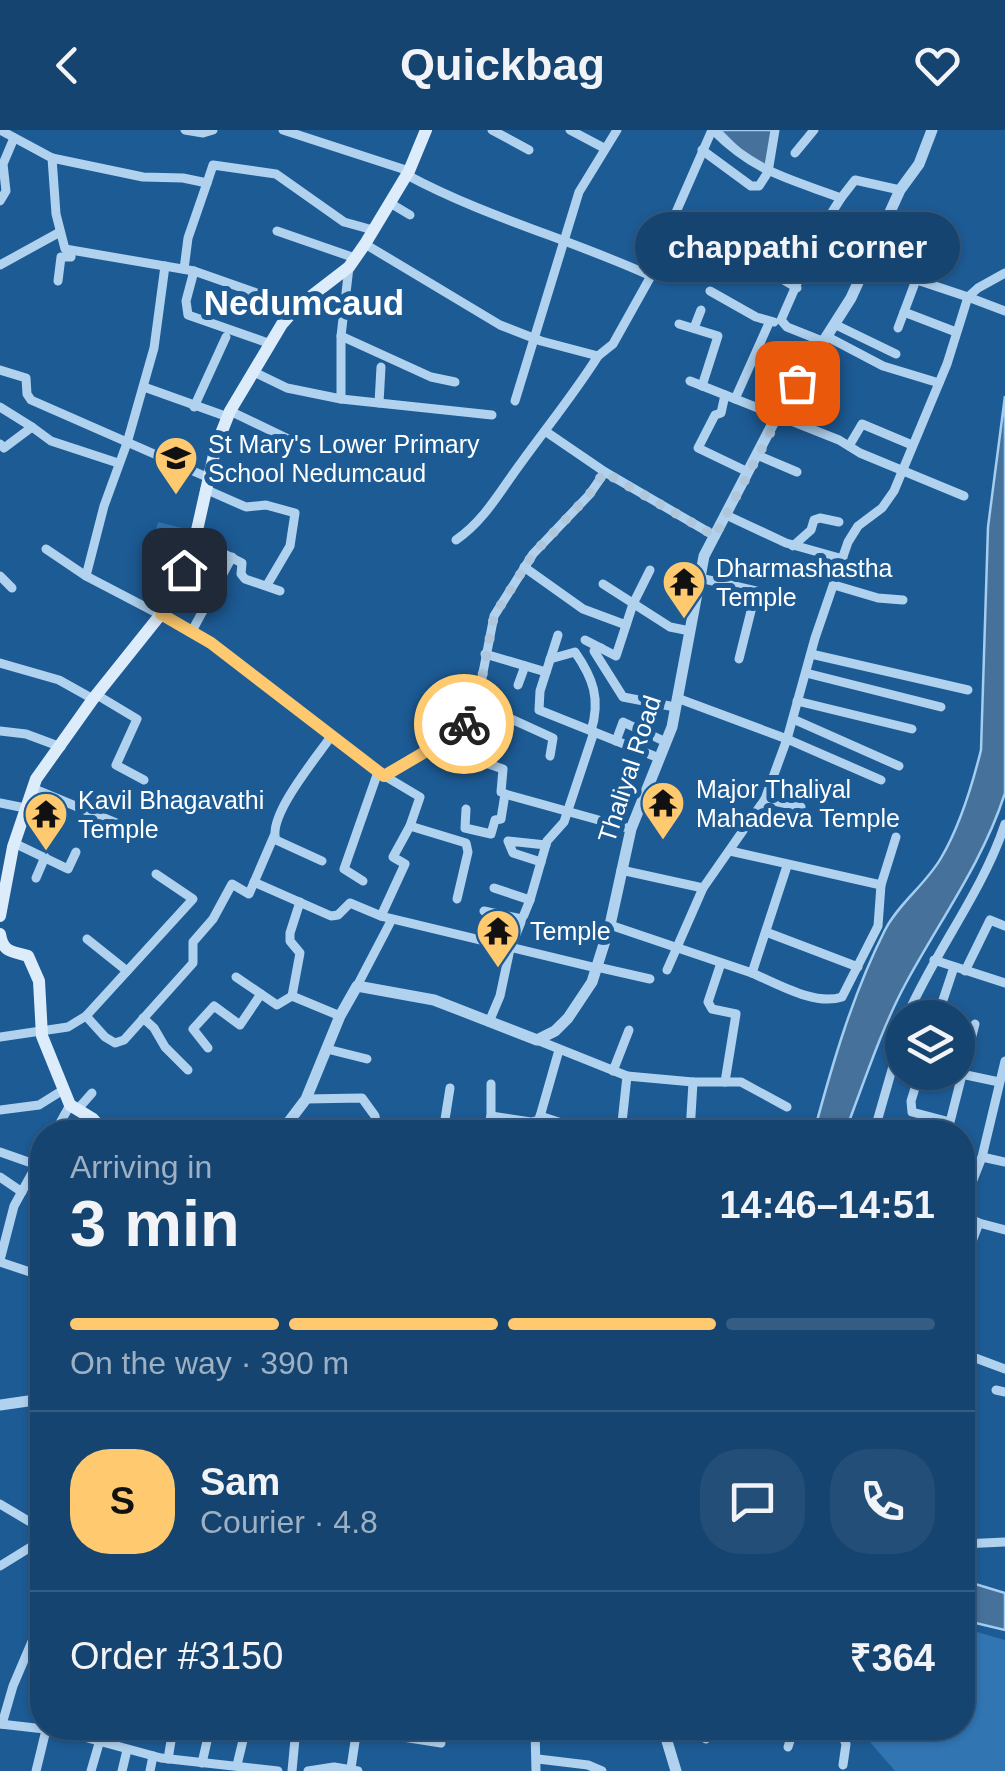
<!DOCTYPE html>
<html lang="en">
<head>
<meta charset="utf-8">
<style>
	:root { --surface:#164470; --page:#234e78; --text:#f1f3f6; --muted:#9eb0c3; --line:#355c83; --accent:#fec96f }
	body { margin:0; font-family:Helvetica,sans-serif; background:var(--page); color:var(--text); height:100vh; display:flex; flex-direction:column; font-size:38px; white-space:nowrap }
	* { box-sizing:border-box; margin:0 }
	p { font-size:32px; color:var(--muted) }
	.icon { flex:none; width:55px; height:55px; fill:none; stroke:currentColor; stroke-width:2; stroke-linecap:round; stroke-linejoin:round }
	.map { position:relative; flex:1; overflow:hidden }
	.panel { position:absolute; left:30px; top:990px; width:945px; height:620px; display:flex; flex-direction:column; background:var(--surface); border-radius:40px; box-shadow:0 2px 8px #0004,0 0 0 2px var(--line) }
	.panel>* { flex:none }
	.controls { position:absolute; left:885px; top:870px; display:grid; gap:20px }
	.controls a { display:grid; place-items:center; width:90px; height:90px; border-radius:50%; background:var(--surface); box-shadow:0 2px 8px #0004,0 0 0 2px var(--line); font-size:50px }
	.pin { position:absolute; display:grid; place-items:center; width:85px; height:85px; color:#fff; margin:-42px; border-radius:20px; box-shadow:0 5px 15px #0006 }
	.courier { position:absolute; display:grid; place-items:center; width:100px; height:100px; margin:-50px; border:8px solid #fec96f; border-radius:50%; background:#fff; color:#222; box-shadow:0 2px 12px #0007 }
	.bubble { position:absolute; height:70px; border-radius:35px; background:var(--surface); box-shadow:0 2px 8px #0004,0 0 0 2px var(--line); font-size:32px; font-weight:600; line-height:70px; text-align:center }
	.overview em { font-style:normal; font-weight:600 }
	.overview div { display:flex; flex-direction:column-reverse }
	.overview { display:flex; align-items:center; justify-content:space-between; height:170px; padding:0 40px }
	h1 { font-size:65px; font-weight:600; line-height:75px }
	.bar { display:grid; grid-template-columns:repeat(4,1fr); gap:15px 10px; align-content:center; height:120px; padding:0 40px }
	.bar i { height:12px; border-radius:8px; background:var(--line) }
	.bar .selected { background:var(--accent) }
	.bar p { grid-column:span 4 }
	.line { display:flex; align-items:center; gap:25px; padding:0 40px; border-top:2px solid var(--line) }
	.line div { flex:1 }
	.round { display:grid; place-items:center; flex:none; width:105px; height:105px; border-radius:40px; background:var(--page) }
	header { display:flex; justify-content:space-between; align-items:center; height:130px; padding:0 40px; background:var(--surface); font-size:45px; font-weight:600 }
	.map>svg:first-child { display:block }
	.green { fill:#3175b3 }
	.water { fill:#46719a; stroke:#a3cdf1; stroke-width:2.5 }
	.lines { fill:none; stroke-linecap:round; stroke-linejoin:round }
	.minor { stroke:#b0d2ef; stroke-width:9 }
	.tertiary { stroke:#b0d2ef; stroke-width:11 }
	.secondary { stroke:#ddecfb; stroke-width:12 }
	.done { stroke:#b0c6da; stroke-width:10; stroke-dasharray:0 18 }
	.route { stroke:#fec96f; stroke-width:12 }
	.labels { text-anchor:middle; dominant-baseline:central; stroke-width:10; stroke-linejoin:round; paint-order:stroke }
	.poi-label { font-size:25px; fill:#fff; stroke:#1d5b95; text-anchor:start }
	.street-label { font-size:25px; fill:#fff; stroke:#1d5b95 }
	.district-label { font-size:35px; font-weight:bold; fill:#fff; stroke:#1d5b95 }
</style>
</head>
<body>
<header><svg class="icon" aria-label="back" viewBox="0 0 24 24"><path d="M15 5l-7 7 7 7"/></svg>Quickbag<svg class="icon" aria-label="heart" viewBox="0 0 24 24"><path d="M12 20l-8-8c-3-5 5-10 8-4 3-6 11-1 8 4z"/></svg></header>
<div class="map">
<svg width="1005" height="1641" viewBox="0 0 1005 1641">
	<rect width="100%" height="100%" fill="#1d5b95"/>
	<g class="green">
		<polygon points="158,392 186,399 176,431 150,423"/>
		<polygon points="963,1498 1005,1510 1005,1641 895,1641 858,1598 962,1598"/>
	</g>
	<g class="water">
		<polygon points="720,0 773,0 766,37 742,22"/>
		<path d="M1005,266V663C983,732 940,790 906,853C881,899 864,953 845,1002H814C832,935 853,863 885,800C899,773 926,754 941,728C960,696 972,656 981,620L988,397Z"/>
		<polygon points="962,1450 1005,1463 1005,1500 963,1490"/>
	</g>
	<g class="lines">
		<g class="minor">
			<polyline points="0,0 52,28 56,84 65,119 194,141 297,177"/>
			<polyline points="185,0 203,3 213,0"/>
			<polyline points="283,0 409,41"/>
			<polyline points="492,0 529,20"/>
			<polyline points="570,0 604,18"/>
			<path d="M713,0C755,42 787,48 841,68L855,50L900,60"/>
			<polyline points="702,20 751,56 759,56 768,42 775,0"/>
			<polyline points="795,23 814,0"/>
			<polyline points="52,28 143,47 183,48 207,53 213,35 276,44 344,92 373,100"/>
			<path d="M407,45C485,87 570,109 651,146"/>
			<polyline points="0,71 6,61 3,34 14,8"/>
			<polyline points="390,73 410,85"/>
			<polyline points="277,101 355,128"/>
			<polyline points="759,106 804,134"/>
			<polyline points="365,114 500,195 541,211 598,226 613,214 651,146 666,141 674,121 670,113 670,96 712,0"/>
			<polyline points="674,121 708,148"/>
			<polyline points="869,134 968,167 978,158 1005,143"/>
			<polyline points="0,135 60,102"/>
			<polyline points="760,136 797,158"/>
			<polyline points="349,137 341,206 341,269 492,285"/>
			<polyline points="184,139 188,108 207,53"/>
			<polyline points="194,141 186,171 188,185 268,213"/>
			<polyline points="58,151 61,127 71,127 71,123"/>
			<polyline points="710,161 756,187 774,192"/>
			<polyline points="904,182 956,202"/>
			<polyline points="679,194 718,206 702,256"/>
			<polyline points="834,194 896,224"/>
			<polyline points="694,198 701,180"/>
			<polyline points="898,198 916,150"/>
			<polyline points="341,206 431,247 455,252"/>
			<polyline points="826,206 883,236 939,253"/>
			<polyline points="822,211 787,197 781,190 820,101 841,68"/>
			<polyline points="0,240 26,248 27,264 31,270 209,348"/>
			<polyline points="254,242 287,258 341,269"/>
			<polyline points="690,251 839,310 860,323 964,366"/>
			<polyline points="144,257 228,287"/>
			<polyline points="725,265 721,283 715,285 698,318 748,342"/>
			<polyline points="735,269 769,193"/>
			<polyline points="515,271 579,62 617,0"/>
			<polyline points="379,273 381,237"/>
			<polyline points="0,277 32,297 4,318 0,314"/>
			<polyline points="194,277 226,207"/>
			<polyline points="230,281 305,317"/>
			<polyline points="32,297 51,311 118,333"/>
			<polyline points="545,301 605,342 715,406"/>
			<polyline points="849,316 862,294 912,315"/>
			<polyline points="757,325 797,342"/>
			<polyline points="205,359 246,377 266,375 295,383 290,416 267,455"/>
			<polyline points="726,385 786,413 843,429"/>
			<polyline points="195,409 242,433 241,444 245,449 280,461"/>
			<path d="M456,410C485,390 500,361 521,333C547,297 574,264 598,226"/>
			<polyline points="793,416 811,400 814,390 820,388 839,392"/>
			<polyline points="46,419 86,446 199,505 378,642 420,667 410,696 393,727 405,734 381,786 597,838"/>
			<polyline points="524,437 583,479 626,495"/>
			<polyline points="0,446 12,458"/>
			<polyline points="86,446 104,376 127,313 154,218 165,136"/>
			<polyline points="700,448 756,461 739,529"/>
			<polyline points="603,454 670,497 690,501"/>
			<polyline points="834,455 878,468 903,470"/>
			<polyline points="192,501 232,427"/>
			<polyline points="558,505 540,561 539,580 659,628"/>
			<polyline points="585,510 616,526 633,474 650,440"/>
			<polyline points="601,518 594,521 623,567 675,577"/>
			<polyline points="485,524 546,542"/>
			<polyline points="811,524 968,560"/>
			<path d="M550,529L575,522C593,548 601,569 591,601"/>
			<polyline points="0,533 59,550 93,569"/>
			<polyline points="806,543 941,577"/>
			<polyline points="518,555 525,536"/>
			<polyline points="97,565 137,589 116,635 144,650"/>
			<polyline points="677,568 787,609 815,508 848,412 858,396 882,378 894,361 947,234 968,167 1005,181"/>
			<polyline points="797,571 912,599"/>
			<polyline points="476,573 553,608 550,626"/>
			<polyline points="793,589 899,636"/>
			<polyline points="0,601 26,604 61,617"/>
			<polyline points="616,611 623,592 666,612"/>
			<polyline points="436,616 503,639 501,662 505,664 501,689 495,690 491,704 465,698 466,679"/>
			<polyline points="384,646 442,612 463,595 478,568 494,486 533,424 589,365 605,342"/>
			<polyline points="32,658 121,695"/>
			<polyline points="505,664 631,699"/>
			<polyline points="765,669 801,677"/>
			<polyline points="0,673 25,678"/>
			<polyline points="410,696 466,713 468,722 457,769"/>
			<polyline points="14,713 68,739 76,722"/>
			<polyline points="730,721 881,755"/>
			<path d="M322,731L276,710C267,686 317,627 332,605"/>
			<polyline points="541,732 513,723 508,711 546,715"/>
			<polyline points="621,740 703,758"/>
			<polyline points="36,748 45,727"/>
			<polyline points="363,751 344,739 378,642"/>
			<polyline points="254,752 331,786 338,785 350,773 381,786"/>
			<polyline points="494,758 530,770"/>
			<polyline points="484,781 522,789"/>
			<polyline points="610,795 752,843 787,736"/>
			<polyline points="766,802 858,837"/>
			<polyline points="87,809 127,841"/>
			<polyline points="934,830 1005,853"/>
			<polyline points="721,833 708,872 712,879 736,884 725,952"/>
			<polyline points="597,837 650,849"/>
			<polyline points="667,840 703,758 765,669 787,609 881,650"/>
			<polyline points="965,841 990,790 1005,796"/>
			<path d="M752,843C778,854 815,876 842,867L878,796L881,755L896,707"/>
			<polyline points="236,847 277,875 292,866 340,886"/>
			<polyline points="357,856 391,791"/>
			<polyline points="292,866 300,823 290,811 290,803 300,772"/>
			<polyline points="86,886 105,907 115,913 124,910 193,833 193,812 213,789 232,754 249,764 274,706"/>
			<polyline points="143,888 154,898 165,917 188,940"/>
			<path d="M906,888C935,821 982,763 1005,694"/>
			<polyline points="937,888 954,837"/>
			<polyline points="489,892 500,866 510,819 530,770 547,711 564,692 594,602"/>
			<polyline points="0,907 68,897 86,886 193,769 156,744"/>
			<polyline points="537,910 627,946 621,1002"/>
			<polyline points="208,918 193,899 214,876 240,895 261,864"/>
			<polyline points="327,919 367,929"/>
			<polyline points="613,941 629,900"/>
			<polyline points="920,942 911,971 912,982 950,992 975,894"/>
			<polyline points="952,942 999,952"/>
			<polyline points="627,946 693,952 741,952 787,977"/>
			<polyline points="491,954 491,986"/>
			<polyline points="306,969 362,968 375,986 377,1002"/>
			<polyline points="0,980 39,975 63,960"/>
			<polyline points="77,980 92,963"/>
			<polyline points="540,986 568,995 566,1002"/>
			<polyline points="55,1002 70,975"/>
			<polyline points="443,1002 450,958"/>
			<polyline points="486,1002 491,986 531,992 539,990 559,920"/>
			<polyline points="690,1002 693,952"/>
			<polyline points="874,1002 902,905"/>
			<polyline points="0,1022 37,1035"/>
			<polyline points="982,1027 1005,1032"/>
			<polyline points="0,1047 22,1062"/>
			<polyline points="979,1093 1005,1100"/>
			<polyline points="0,1130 14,1076 42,1025"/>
			<polyline points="0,1132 42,1146"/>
			<polyline points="962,1138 979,1093 967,1087 964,1080 967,1065 982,1027 1005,931"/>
			<polyline points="962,1223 1005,1239"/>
			<polyline points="996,1260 1005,1262"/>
			<polyline points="0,1374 42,1399"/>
			<polyline points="962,1414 1005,1412"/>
			<polyline points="0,1436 42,1410"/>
			<polyline points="0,1594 62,1601 161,1628 278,1641"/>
			<polyline points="2,1594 13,1556 42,1488"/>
			<polyline points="404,1598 403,1607 441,1613"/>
			<polyline points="535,1598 536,1641"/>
			<polyline points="839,1598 846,1614 843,1635"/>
			<polyline points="663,1599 690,1598 706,1609"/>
			<polyline points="788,1617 794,1598"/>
			<polyline points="168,1629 171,1611 179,1598"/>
			<polyline points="538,1629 588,1635 602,1641"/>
			<polyline points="202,1633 210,1598"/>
			<polyline points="237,1635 246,1598"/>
			<polyline points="351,1638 357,1598"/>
			<polyline points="36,1641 46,1600"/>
			<polyline points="91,1641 100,1610"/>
			<polyline points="122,1641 127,1620"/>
			<polyline points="150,1641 153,1626"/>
			<polyline points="292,1641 296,1598"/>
			<polyline points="308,1641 334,1637 358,1641"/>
		</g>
		<g class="tertiary">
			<polyline points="281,1002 306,969 340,886 357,856 434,870 537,910 555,901 568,888 592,852 610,795 631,699 672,597 704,426 781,278 851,168 900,60 919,34 932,0"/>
			<polyline points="0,1275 42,1269"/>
			<polyline points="663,1598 676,1641"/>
		</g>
		<g class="secondary">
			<polyline points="0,786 13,717 36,649 93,569 173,469 195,409 216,316 230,281 282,194 297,177 349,137 365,114 409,41 426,0"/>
			<path d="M0,804C3,823 12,821 28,826L39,851L42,906L70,975L93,989L105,1002"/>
		</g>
	</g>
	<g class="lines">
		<polyline class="done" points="464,594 478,568 494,486 533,424 589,365 604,342 715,406 797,253"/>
		<polyline class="route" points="184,440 173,470 161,484 211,513 384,646 442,612 464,594"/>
	</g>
	<defs>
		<symbol id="school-pin" viewBox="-11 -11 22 30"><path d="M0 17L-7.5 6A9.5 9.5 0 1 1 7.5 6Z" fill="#fec96f" stroke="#1d5b95"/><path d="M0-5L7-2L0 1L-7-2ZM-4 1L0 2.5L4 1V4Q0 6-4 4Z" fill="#111"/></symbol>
		<symbol id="temple-pin" viewBox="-11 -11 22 30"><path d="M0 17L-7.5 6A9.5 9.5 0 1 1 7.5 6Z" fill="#fec96f" stroke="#1d5b95"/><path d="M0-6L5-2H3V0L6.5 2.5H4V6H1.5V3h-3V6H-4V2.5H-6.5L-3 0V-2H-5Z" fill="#111"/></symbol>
	</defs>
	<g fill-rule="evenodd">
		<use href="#school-pin" x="151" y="303" width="50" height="68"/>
		<use href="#temple-pin" x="659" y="427" width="50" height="68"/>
		<use href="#temple-pin" x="638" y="648" width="50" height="68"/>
		<use href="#temple-pin" x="21" y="659" width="50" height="68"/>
		<use href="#temple-pin" x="473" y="776" width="50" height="68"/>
	</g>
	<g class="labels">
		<g class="poi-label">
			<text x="208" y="314">St Mary's Lower Primary<tspan x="208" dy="29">School Nedumcaud</tspan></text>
			<text x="716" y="438">Dharmashastha<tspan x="716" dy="29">Temple</tspan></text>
			<text x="696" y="659">Major Thaliyal<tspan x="696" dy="29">Mahadeva Temple</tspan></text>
			<text x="78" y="670">Kavil Bhagavathi<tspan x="78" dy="29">Temple</tspan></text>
			<text x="530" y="801">Temple</text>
		</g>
		<g class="street-label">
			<text transform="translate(629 639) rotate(-72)">Thaliyal Road</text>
		</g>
		<g class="district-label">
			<text x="304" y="172">Nedumcaud</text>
		</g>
	</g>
</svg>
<div class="controls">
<a><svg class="icon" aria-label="layers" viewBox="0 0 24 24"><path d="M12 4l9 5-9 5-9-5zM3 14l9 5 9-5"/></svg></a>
</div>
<div class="pin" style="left:797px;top:253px;background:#ea580c"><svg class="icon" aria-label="bag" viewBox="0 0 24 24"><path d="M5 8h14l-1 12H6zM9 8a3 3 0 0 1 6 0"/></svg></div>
<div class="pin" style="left:184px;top:440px;background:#1f2937"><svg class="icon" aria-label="home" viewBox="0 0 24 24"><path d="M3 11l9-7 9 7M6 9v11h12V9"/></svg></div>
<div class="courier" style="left:464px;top:594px"><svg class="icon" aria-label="bike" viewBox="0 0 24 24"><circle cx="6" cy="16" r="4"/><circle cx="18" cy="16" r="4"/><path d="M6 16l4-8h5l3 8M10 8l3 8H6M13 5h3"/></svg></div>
<div class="bubble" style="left:635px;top:82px;width:325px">chappathi corner</div>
<section class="panel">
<div class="overview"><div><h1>3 min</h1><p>Arriving in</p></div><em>14:46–14:51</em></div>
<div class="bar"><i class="selected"></i><i class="selected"></i><i class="selected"></i><i></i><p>On the way · 390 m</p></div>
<div class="line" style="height:180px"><b class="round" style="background:var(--accent);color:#111">S</b><div><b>Sam</b><p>Courier · 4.8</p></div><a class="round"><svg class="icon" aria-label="chat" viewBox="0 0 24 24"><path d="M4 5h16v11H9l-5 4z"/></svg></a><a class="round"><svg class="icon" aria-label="phone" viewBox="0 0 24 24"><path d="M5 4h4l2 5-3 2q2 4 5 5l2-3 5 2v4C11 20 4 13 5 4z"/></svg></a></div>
<div class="line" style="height:130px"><div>Order #3150</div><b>₹364</b></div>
</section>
</div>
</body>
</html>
